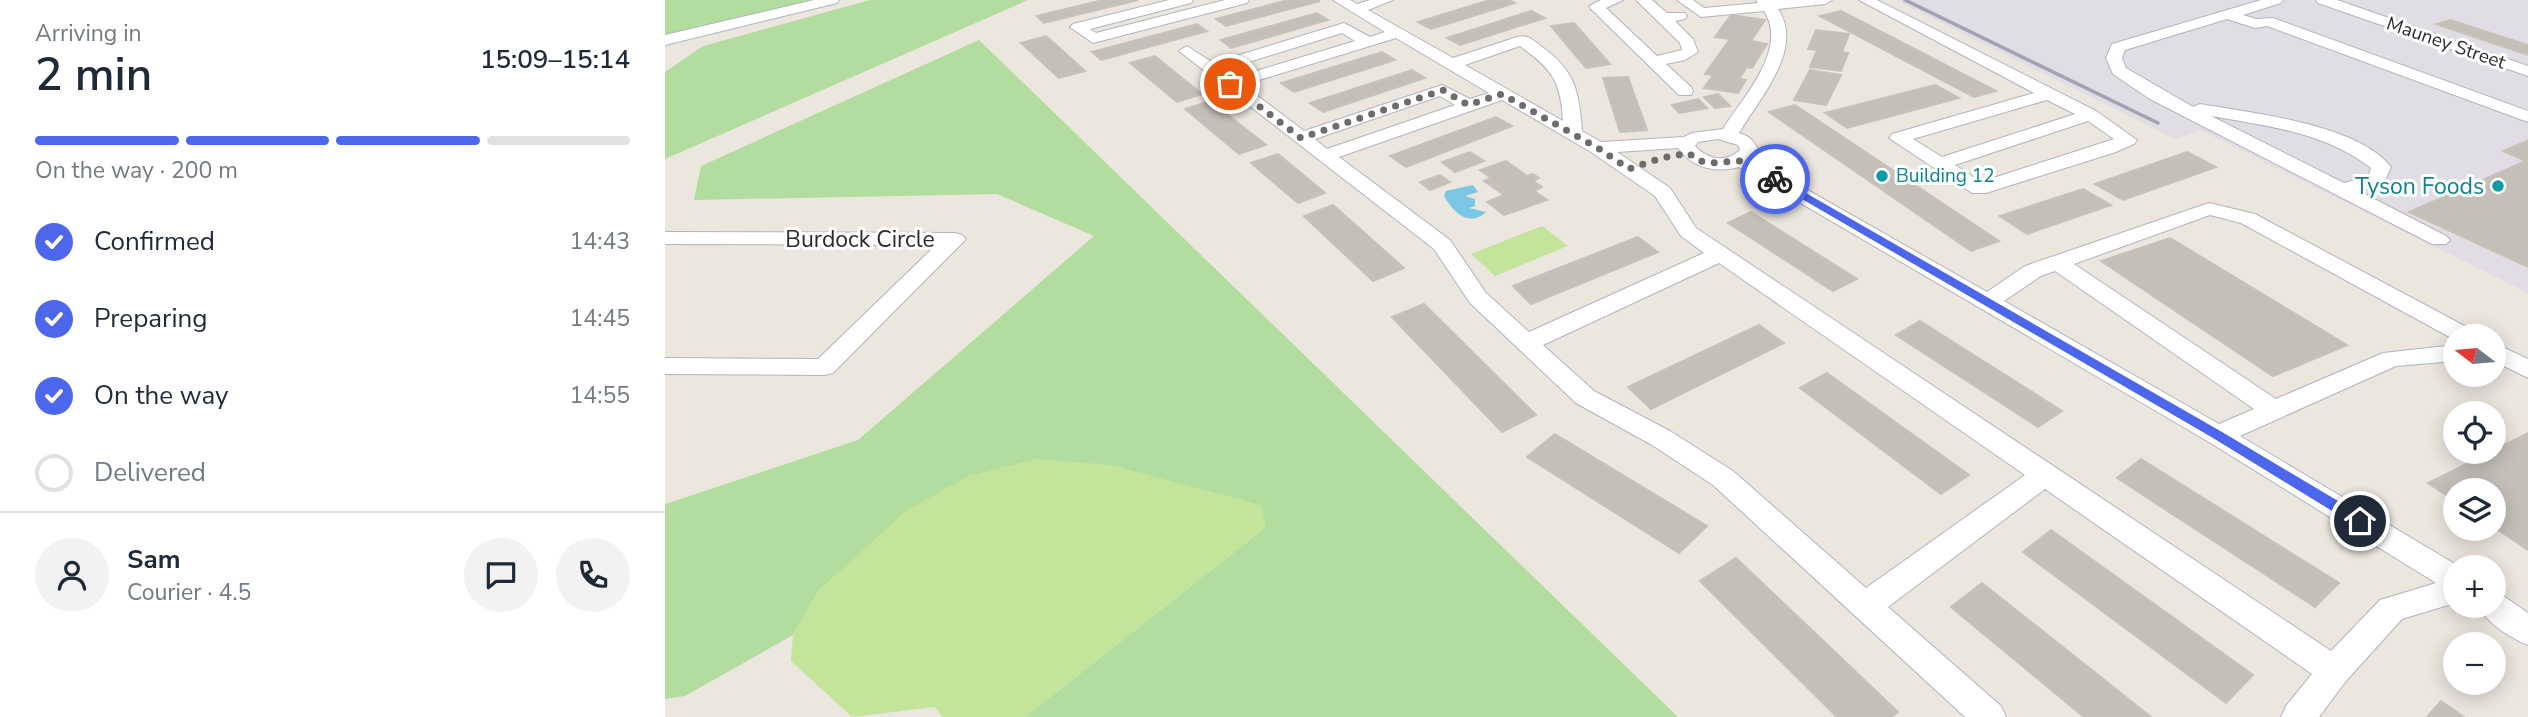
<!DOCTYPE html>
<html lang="en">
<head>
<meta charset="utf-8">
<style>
	:root { --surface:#fff; --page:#f2f2f3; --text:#1f2937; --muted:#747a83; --line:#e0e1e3; --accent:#4c67eb }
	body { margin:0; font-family:"Nunito Sans",sans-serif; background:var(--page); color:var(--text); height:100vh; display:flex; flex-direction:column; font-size:26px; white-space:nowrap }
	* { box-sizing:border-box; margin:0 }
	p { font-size:23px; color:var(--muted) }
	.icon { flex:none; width:38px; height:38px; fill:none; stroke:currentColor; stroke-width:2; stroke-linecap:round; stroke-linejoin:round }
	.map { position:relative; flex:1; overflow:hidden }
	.details { display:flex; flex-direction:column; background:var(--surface); width:665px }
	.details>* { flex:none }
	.needle { width:46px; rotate:286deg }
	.controls { position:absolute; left:1778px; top:324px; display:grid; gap:14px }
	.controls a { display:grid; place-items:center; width:63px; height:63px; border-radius:50%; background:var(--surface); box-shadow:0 4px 18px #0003; font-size:35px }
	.pin { position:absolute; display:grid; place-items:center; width:60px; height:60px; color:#fff; margin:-30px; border:4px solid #fff; border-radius:50%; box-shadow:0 2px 7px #0007 }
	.courier { position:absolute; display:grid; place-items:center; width:70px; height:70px; margin:-35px; border:5px solid #4c67eb; border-radius:50%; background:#fff; color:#222; box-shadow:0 2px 9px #0007 }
	.headline em { font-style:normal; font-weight:600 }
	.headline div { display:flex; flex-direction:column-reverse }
	.headline { display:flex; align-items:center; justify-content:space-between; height:119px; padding:0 35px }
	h1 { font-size:46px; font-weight:600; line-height:52px }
	.bar { display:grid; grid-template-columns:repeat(4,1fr); gap:10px 7px; align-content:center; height:84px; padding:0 35px }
	.bar i { height:9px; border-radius:5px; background:var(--line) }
	.bar .on { background:var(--accent) }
	.bar p { grid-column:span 4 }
	.line { display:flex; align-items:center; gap:18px; padding:0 35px; border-top:2px solid var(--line) }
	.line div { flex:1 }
	.round { display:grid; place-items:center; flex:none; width:74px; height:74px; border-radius:37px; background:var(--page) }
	ol { padding:0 35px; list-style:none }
	li { display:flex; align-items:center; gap:21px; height:77px }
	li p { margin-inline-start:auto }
	li .icon { padding:7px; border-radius:50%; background:var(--accent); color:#fff; stroke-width:4 }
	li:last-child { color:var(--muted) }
	li i { width:38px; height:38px; border:4px solid var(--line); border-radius:50% }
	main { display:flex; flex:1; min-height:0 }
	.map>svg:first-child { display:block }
	.industrial { fill:#e0dee4 }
	.green { fill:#b3dd9f }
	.pitch { fill:#c4e49c }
	.water { fill:#7ac6e4 }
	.building { fill:#c4c0b9; stroke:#c7c2b8; stroke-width:2 }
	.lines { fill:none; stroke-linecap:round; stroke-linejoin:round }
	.minor-casing { stroke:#b1b4bd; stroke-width:2 }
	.minor { fill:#fff; fill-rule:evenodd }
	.rail { stroke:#a1a3b3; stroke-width:3.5 }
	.route { fill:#4c67eb }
	.done { stroke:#6e6c6a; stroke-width:7; stroke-dasharray:0 12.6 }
	.culture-dot { fill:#0f9aa8; stroke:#fff; stroke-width:2.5 }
	.labels { text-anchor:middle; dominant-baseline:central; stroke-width:6; stroke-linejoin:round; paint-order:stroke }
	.far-street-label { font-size:19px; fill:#2b2b2b; stroke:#fff }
	.far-culture-label { font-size:19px; fill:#0d838f; stroke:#fff; text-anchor:start }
	.culture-label { font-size:23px; fill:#0d838f; stroke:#fff; text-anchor:end }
	.street-label { font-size:23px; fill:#2b2b2b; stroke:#fff }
</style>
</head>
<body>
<main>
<section class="details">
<div class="headline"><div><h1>2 min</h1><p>Arriving in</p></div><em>15:09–15:14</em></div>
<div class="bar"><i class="on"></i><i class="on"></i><i class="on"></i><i></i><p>On the way · 200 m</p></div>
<ol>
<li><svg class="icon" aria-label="check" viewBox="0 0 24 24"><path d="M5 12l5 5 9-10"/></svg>Confirmed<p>14:43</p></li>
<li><svg class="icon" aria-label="check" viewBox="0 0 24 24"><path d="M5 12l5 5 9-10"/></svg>Preparing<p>14:45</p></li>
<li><svg class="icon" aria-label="check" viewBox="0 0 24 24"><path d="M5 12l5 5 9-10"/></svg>On the way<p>14:55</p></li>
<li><i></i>Delivered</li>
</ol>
<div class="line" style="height:126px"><a class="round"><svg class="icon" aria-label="person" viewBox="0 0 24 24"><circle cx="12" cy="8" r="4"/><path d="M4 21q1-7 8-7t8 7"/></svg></a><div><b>Sam</b><p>Courier · 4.5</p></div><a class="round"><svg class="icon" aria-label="chat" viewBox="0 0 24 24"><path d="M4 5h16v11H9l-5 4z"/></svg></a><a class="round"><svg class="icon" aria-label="phone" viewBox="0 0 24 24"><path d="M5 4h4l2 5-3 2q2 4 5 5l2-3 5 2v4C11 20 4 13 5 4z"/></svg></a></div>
</section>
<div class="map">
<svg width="1863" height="717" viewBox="0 0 1863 717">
	<rect width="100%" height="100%" fill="#ebe6de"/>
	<polygon class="industrial" points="1230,0 1863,0 1863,293 1535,130 1510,139"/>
	<g class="green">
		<polygon points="0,0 167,0 0,40"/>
		<polygon points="205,0 363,0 0,159 0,72 38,46"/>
		<polygon points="314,40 1013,717 360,717 601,527 155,589 128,635 20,696 0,699 0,504 193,440 429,236 332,194 29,200 36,166"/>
	</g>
	<g class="pitch">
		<polygon points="877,226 903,246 830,276 806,254"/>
		<polygon points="371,459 446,465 596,505 601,527 360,717 278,717 270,707 187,717 126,661 128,635 155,589 242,510 304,476"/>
	</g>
	<path class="water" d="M808,185L813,192L800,196L810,199V206L804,208L821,212C804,228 788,212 779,196L781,191Z"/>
	<g class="building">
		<polygon points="438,0 473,0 379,23 372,16"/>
		<polygon points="623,0 655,1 561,26 551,19"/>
		<polygon points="825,0 844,0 850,3 766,29 753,22"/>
		<polygon points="866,11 880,18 795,45 782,38"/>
		<polygon points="1176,11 1331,91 1309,97 1155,16"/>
		<polygon points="652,13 663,20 566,48 556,40"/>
		<polygon points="1066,15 1100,20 1086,41 1102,44 1087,68 1082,67 1074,79 1081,80 1073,93 1039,88 1048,75 1040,74 1065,39 1050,37"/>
		<polygon points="1785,20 1863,45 1863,55 1771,24"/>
		<polygon points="909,23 945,64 921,68 886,26"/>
		<polygon points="532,24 542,31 436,60 427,52"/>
		<polygon points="1151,30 1184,34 1177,52 1183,53 1176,71 1145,67 1152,50 1143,49"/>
		<polygon points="381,36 420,71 394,78 356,43"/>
		<polygon points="717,52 730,60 629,92 616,83"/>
		<polygon points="490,56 537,94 512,102 465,63"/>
		<polygon points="747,70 760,78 658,112 645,103"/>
		<polygon points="1145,70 1176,75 1161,105 1129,100"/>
		<polygon points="963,77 982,130 955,132 938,78"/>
		<polygon points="1270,85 1294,98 1182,128 1160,113"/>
		<polygon points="1053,94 1065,106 1050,108 1039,97"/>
		<polygon points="1033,99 1042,108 1014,113 1007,105"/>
		<polygon points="545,101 601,145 574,154 520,109"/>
		<polygon points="1130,105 1334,241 1306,251 1104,112"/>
		<polygon points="831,117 847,126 741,167 725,156"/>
		<polygon points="1862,141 1863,267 1744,212 1861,161 1838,151"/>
		<polygon points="805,152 819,161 790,172 777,162"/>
		<polygon points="1522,152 1551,167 1458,200 1430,184"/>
		<polygon points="613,154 660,193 633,203 586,163"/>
		<polygon points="841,161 862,176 868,174 874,178 868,181 877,187 869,191 882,200 839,215 822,202 839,195 819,181 826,178 815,170"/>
		<polygon points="775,175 785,182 765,190 755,182"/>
		<polygon points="1418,189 1446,205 1362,234 1335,216"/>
		<polygon points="668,205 739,268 708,281 639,216"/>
		<polygon points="1086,212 1192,279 1168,291 1063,223"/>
		<polygon points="973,237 993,252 866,304 848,286"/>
		<polygon points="1505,238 1682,345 1608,376 1436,261"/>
		<polygon points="759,304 871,415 837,432 727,317"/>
		<polygon points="1255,321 1397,411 1373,427 1231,335"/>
		<polygon points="1094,325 1119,343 986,409 963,387"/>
		<polygon points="1162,373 1304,475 1276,494 1135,388"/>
		<polygon points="1863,433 1863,550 1829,527 1829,490 1790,490 1790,501 1763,483"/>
		<polygon points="890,434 1042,526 1014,553 862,457"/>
		<polygon points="1476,459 1674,583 1650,607 1452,478"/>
		<polygon points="1386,530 1588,675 1561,703 1358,552"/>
		<polygon points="1071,558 1233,712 1227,717 1172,717 1035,581"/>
		<polygon points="1317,583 1486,717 1419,717 1286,607"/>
		<polygon points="1776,701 1799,717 1762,717"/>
	</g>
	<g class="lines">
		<defs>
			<g id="minor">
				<polygon points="149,0 174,0 172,3 0,45 0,35"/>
				<polygon points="504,0 528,0 526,3 425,29 431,33 560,0 584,0 582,3 428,43 405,27 408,24"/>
				<path d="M668,0H685L692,4L705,0H728L703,10L788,58L852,37C862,34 868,40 876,46C910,70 914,91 917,131L936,142L1019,137L1027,133L1058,129C1078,97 1124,49 1099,11L1036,17L1012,0H1028L1039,8L1093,3L1091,0H1167L1160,4L1113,9C1140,49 1094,99 1074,133C1086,137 1088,140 1094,151L1088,159L1322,292L1360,266L1544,203L1590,214L1809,331L1813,336H1790V340L1576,223L1545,215L1409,264L1611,399L1718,353L1790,345V361L1731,366L1575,436L1795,567H1790V603L1737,619L1681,681L1654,717H1616L1621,706L1647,674L1380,489L1223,607L1336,706L1341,717H1300L1048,485L987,445L911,403L805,303L769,249L514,51L522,46L548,63L679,23L705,37L720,32ZM677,33L690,41L568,78L558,70ZM731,38L824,93L805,99L777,85L639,131L578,85ZM855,46C887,69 896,81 898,121L800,65ZM775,96L790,105L662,149L650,139ZM837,100L926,152L990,196L1016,236L1039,253L864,332L821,293L785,240L674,157ZM1053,139L1073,145L1075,150C1061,163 1043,160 1030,146L1033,142ZM1013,148C1028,169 1051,173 1074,167L1544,442L1771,583L1715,600L1666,651L1031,228L1005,188L952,152ZM1054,263L1360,475L1201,588L1068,471L1005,431L929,391L878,345ZM1390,271L1589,409L1554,424L1339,301L1376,276Z"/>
				<polygon points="936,0 958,0 941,8 992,56 1017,50 1015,43 971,0 987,0 1002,13 1020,13 1022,16 1020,19 1010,21 1028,39 1033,52 1020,60 1001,64 1026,87 1028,91 1026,95 1014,95 926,9 924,6"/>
				<path d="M1194,0H1212L1431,111L1472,140L1469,144L1451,152L1321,193H1307L1224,138L1227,134L1369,93ZM1382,100L1410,114L1277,157L1248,139ZM1423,121L1449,139L1316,182L1290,165Z"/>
				<path d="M1596,0H1618L1616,3L1578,15L1591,19L1608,18L1863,111V122L1602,26L1590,28L1562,19L1460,50L1457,58L1461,68L1528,107L1535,104C1586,113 1693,124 1726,167L1718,185L1694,191L1781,236L1785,240L1781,244H1767L1485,99L1448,74L1441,58L1447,44ZM1546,116C1602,126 1660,132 1706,168L1703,177L1679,183Z"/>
				<polygon points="1651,0 1672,0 1863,66 1863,76 1653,3"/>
				<polygon points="0,232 290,233 297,235 301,239 168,373 159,375 0,374 0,358 153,359 271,245 0,244"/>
				<polygon points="1829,343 1863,359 1863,378 1829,361"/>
				<path d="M1829,593L1840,597L1863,613V645C1845,638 1822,623 1813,606H1829Z"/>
			</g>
		</defs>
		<use href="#minor" class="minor-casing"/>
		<use href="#minor" class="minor"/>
		<polyline class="rail" points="1240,0 1493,123"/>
	</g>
	<polygon class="route" points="1106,177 1113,177 1557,432 1700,517 1700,525 1690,525 1548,438 1106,181"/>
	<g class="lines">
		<path class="done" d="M565,84L636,138L778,90L803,105L837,94L933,148L964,169L996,158L1024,153C1038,168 1056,161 1074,161C1084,160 1100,174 1110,179"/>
	</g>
	<g class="culture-dot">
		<circle cx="1217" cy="176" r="7"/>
		<circle cx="1833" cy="186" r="7"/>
	</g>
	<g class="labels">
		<g class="far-street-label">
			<text transform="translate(1781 43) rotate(19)">Mauney Street</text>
		</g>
		<g class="far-culture-label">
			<text x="1231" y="176">Building 12</text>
		</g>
		<g class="culture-label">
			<text x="1819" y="186">Tyson Foods</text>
		</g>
		<g class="street-label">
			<text x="195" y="239">Burdock Circle</text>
		</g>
	</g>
</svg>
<div class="controls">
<a><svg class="needle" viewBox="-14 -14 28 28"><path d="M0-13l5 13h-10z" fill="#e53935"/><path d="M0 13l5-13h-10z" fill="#747a83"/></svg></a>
<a><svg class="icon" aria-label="locate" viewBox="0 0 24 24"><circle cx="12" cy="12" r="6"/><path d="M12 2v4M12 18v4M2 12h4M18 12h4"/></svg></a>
<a><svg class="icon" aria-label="layers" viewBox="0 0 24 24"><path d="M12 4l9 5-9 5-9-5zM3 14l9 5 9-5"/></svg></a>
<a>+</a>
<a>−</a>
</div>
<div class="pin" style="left:565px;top:84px;background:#ea580c"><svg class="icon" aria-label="bag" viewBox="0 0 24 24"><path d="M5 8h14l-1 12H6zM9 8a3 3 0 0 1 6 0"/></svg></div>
<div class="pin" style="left:1695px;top:521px;background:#1f2937"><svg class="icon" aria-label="home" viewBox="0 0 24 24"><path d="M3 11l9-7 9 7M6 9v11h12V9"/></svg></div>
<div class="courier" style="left:1110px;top:179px"><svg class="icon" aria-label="bike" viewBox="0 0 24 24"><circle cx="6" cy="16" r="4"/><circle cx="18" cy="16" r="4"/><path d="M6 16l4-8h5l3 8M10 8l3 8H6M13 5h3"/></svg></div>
</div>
</main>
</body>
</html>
